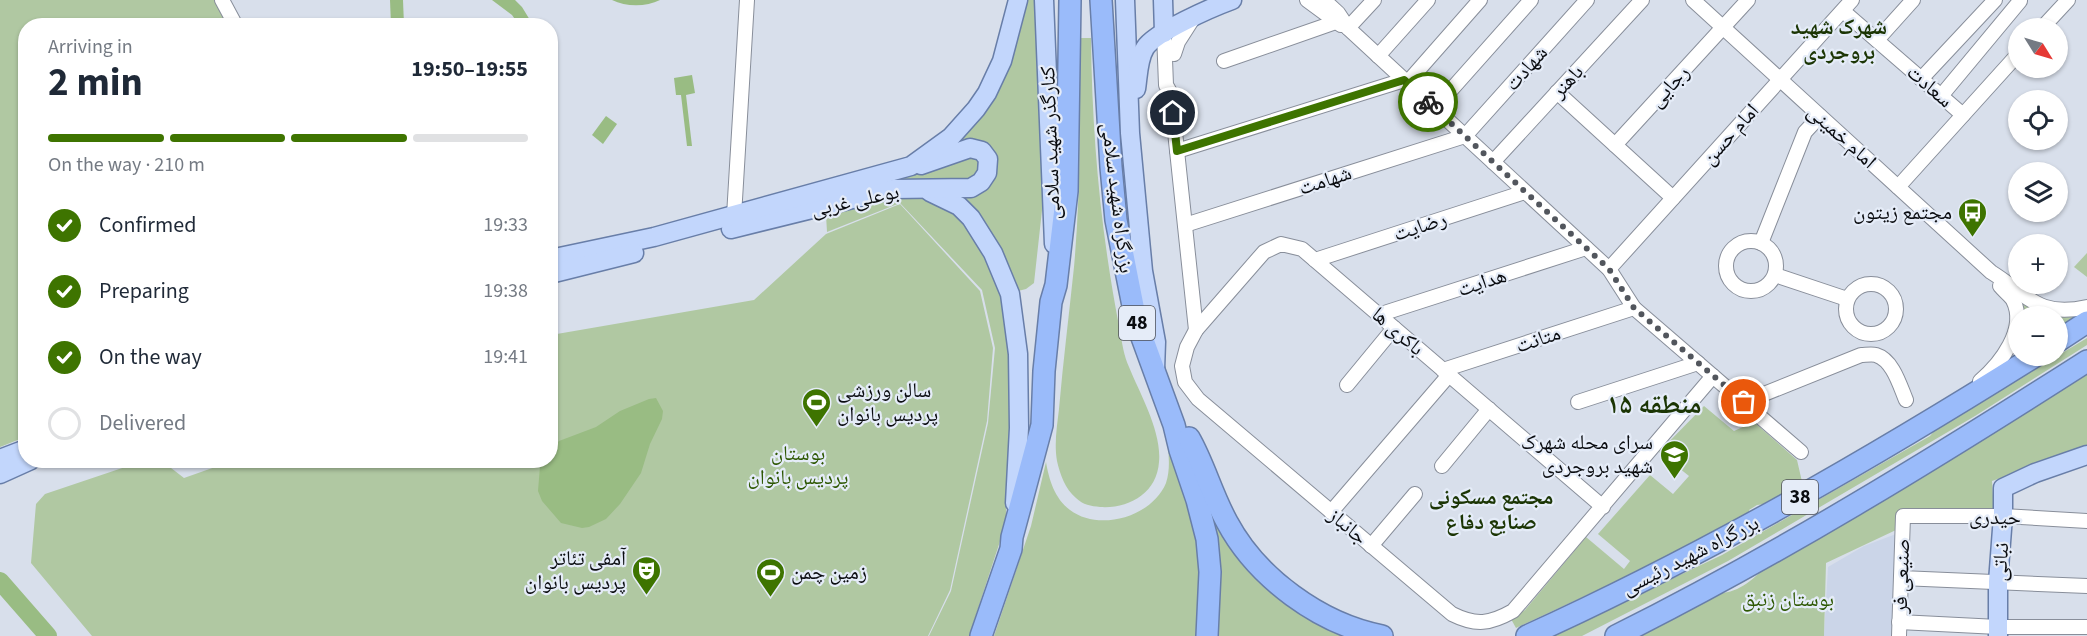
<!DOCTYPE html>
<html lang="en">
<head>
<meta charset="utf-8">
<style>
	:root { --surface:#fff; --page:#f2f2f3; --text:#1f2937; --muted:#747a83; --line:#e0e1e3; --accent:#3e7400 }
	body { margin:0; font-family:"Source Sans 3","Noto Naskh Arabic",sans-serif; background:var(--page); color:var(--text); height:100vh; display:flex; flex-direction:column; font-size:22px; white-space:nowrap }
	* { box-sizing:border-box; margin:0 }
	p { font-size:20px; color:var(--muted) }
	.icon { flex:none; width:33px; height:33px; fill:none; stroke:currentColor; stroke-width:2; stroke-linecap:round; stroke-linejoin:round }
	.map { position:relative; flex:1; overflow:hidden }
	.panel { position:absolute; left:18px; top:18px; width:540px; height:450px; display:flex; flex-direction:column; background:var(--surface); border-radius:24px; box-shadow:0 2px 4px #0004 }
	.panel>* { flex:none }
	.needle { width:39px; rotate:127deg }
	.buttons { position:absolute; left:2008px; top:18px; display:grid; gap:12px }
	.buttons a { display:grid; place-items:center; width:60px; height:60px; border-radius:50%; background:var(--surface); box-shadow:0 2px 4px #0004; font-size:30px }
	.pin { position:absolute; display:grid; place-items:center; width:51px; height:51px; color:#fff; margin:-26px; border:3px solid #fff; border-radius:50%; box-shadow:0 2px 6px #0007 }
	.courier { position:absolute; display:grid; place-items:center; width:60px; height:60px; margin:-30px; border:4px solid #3e7400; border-radius:50%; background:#fff; color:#222; box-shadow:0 2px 8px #0007 }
	.headline em { font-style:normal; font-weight:700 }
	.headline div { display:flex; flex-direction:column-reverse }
	.headline { display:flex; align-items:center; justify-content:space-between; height:102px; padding:0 30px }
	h1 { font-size:39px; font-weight:700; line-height:45px }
	.bar { display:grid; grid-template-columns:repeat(4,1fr); gap:9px 6px; align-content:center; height:72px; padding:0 30px }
	.bar i { height:8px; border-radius:4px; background:var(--line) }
	.bar .current { background:var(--accent) }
	.bar p { grid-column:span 4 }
	ol { padding:0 30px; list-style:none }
	li { display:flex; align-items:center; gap:18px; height:66px }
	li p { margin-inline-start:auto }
	li .icon { padding:6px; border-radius:50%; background:var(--accent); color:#fff; stroke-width:4 }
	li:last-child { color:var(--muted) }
	li i { width:33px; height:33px; border:3px solid var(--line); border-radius:50% }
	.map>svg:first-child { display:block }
	.built { fill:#cbd5e8 }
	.green { fill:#b0c8a2 }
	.water { fill:#99bc83 }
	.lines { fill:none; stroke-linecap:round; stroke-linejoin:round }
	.river { stroke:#99bc83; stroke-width:18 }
	.minor-casing { stroke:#888e9a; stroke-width:16 }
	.major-casing { stroke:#687ea8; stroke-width:21 }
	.highway-casing { stroke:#687ea8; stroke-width:24 }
	.minor { stroke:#fff; stroke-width:14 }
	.major { stroke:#c2d6fc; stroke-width:18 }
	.highway { stroke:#9abbfa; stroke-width:21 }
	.done { stroke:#52565d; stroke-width:6; stroke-dasharray:0 10.8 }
	.route { stroke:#3e7400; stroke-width:8 }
	.labels { text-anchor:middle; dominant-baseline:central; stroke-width:4.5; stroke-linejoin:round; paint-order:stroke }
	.shield { fill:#e5ecf8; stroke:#4c4f56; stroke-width:1.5 }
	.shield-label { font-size:20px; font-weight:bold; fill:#0a0c10 }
	.street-label { font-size:21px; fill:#0a0c10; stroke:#e5ecf8 }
	.poi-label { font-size:21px; fill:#0a0c10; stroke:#e5ecf8; text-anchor:end }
	.park-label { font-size:21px; fill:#2d5702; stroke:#e5ecf8 }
	.neighbourhood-label { font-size:22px; font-weight:bold; fill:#1b3504; stroke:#e5ecf8 }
	.district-label { font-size:27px; font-weight:bold; fill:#1b3504; stroke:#e5ecf8 }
</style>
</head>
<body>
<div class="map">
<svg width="2087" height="636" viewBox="0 0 2087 636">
	<rect width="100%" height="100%" fill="#d8dfeb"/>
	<polygon class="built" points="1896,534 1897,636 1824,636 1828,567 1864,546"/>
	<g class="green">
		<polygon points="0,0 214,0 227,25 26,26 25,437 0,447"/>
		<path d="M1023,0H1041L1047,165L1034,283L1026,289L1014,292C1001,258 992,215 958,194L970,193L991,154L922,160L960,134Z"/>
		<path d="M1075,0L1079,52L1080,38H1091C1092,137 1101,235 1120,331C1122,343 1124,356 1129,367C1140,394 1162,432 1159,462C1157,493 1129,509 1100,507C1091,506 1083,505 1076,498C1065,489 1060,474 1057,461C1054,444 1057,426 1059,409C1063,362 1069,315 1074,267C1082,178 1080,91 1075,0Z"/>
		<polygon points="972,153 984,163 974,182 880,183"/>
		<polygon points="908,194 929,199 959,216 977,239 1009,307 1015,447 1006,488 1006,523 969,636 929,636 951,591 988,423 995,348 982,290 900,203 827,232 826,215"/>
		<polygon points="900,204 980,291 993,348 987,421 950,590 928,636 92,636 31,563 36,504 45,494 143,461 162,461 184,478 235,460 550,460 551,335 754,300 826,234"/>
		<polygon points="2087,253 2087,277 2074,267"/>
		<polygon points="2019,297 2087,310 2067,325 2058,325 2058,316 2020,316"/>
		<polygon points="2087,338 2087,345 1975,416 1728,561 1582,636 1551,636 1722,555 1930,436 1936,429"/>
		<path d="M2087,372V449L1992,481L1994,511L1916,508L1899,510L1896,530L1826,563L1824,636H1635L1720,593C1739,593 1756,577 1768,564Z"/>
		<polygon points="1704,406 1734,431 1754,422 1797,460 1803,486 1773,503 1757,505 1749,510 1751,514 1726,529 1720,527 1712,537 1516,628 1511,619 1525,610 1586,537 1624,569 1630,561 1598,534 1650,475 1673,494 1689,476 1659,452"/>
		<path d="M1168,446C1179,479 1193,513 1198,548C1201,577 1199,607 1198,636H994L1031,526L1046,462C1049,480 1055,499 1070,510C1099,532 1152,517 1166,483C1170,471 1169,459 1168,446Z"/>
		<polygon points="1205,486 1232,539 1366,636 1216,636 1219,594"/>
	</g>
	<g class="water">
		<polygon points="390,0 403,0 404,25 391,25"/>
		<polygon points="492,0 515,0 522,7 533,25 519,25 512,15"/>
		<path d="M612,0H660C646,7 626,7 612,0Z"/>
		<polygon points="692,75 695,93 686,95 692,146 687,146 681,95 676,95 674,78"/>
		<polygon points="606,116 617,124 603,144 592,135"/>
		<polygon points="656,398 663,411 662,419 650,444 641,473 620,504 606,519 589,527 582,528 561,523 542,501 538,491 540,466 543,461 550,460 551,450 559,441 596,427 620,411 649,399"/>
	</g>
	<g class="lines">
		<polyline class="river" points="0,581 48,636"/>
		<defs>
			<g id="minor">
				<polyline points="222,0 236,26"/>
				<polyline points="1307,0 1341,25"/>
				<polyline points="1324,0 1338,13 1348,28 1609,269 1634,308 1801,452"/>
				<path d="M1693,0L1991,272C2028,295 2038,318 2087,307"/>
				<polyline points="1843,11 1963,115"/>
				<polyline points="1348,28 1374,0"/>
				<polyline points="2042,28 2068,0"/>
				<polyline points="1164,33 1166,85 1171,94 1196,330"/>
				<polyline points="1877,40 1913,0"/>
				<polyline points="1174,54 1178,42 1194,17"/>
				<polyline points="1378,56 1428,0"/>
				<polyline points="1224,61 1336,22"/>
				<polyline points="1921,79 1995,0"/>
				<polyline points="1407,83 1480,0"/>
				<polyline points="1557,92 1673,198"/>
				<polyline points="1941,96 2020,1"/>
				<polyline points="1435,108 1531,0"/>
				<polyline points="1615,145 1748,0"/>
				<polyline points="1177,151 1404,80"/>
				<polyline points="1493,162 1642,0"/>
				<polyline points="1898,187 2019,53"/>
				<polyline points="734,216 747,0"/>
				<polyline points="1185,225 1465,136 1587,0"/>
				<circle cx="1751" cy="266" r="25"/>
				<polyline points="1761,243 1805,132 1820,116"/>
				<polyline points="1315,260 1525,192"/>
				<polyline points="1609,269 1852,0"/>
				<polyline points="1775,275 1847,299"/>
				<circle cx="1871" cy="309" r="25"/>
				<polyline points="1378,315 1586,248"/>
				<polyline points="1443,370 1634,308"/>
				<path d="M1980,381C2000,364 2028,329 2013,300C2010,295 2004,291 2000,286"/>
				<polyline points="1347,385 1394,328"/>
				<polyline points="1578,402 1698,363"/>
				<path d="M1744,402L1861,355C1865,355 1872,354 1876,355C1893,360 1900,386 1906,400"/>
				<polyline points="1442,466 1489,409"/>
				<path d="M1603,507L1302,249L1281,244L1264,252L1196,330L1187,347L1182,366L1185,382L1198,399L1452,614C1476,626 1490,624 1513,611L1713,376"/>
				<polyline points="1331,512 1449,375"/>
				<polyline points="1371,546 1415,494"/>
				<polyline points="1901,578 2087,586"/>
				<polyline points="1899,622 1998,627 2087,627"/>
				<polyline points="1899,636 1903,516 2003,516 2087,521"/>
			</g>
			<g id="major">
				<polyline points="1044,0 1054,244"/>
				<polyline points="1125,0 1130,133 1143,271 1156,342 1155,370"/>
				<polyline points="1163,0 1164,33"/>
				<path d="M1136,89C1138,76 1138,59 1145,48C1155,32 1213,7 1232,0"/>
				<polyline points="930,192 959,206 971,218 993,253 1010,294 1018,354 1019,428 1015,503"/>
				<polyline points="731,229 893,189 971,188 981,182 987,173 988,159 982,151 970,148 921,165"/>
				<polyline points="550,259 654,237 911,166 951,137 976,109 987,93 1002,61 1018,0"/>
				<polyline points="550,274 634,253"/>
				<polyline points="0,459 26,449"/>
				<polyline points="0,474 31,460"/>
				<polyline points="1998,636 1998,582 2003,516 2003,488 2035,473 2087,455"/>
			</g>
			<g id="highway">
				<polyline points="1101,0 1111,167 1116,220 1136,321 1174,425 1180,450 1197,500 1207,539 1210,572 1207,636"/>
				<polyline points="2058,341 2087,322"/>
				<path d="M1189,438C1204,464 1212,495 1227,522C1257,578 1320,624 1382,636"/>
				<polyline points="981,636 1011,549 1012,537 1042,425 1044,371 1051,302 1056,285 1067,191 1070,0"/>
				<path d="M1527,636C1703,556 1871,459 2035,356"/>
				<path d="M1616,636C1778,555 1934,459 2087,361"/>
			</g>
		</defs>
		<use href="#minor" class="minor-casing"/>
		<use href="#major" class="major-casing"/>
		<use href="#highway" class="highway-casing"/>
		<use href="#minor" class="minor"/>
		<use href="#major" class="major"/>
		<use href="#highway" class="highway"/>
	</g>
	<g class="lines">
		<polyline class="done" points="1428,102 1609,269 1634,308 1744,402"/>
		<polyline class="route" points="1173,113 1177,151 1404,80 1428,102"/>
	</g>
	<defs>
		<symbol id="bus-pin" viewBox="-11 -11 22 30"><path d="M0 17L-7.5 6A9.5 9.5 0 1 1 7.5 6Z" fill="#3e7400" stroke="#e5ecf8"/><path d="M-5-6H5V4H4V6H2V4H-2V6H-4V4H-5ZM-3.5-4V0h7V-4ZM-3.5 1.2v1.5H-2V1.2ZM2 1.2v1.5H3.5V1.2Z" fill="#fff"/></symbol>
		<symbol id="stadium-pin" viewBox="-11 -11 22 30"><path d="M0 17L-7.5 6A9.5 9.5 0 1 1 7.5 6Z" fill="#3e7400" stroke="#e5ecf8"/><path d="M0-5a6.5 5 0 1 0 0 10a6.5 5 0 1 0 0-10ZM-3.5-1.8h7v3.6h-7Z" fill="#fff"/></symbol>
		<symbol id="university-pin" viewBox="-11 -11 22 30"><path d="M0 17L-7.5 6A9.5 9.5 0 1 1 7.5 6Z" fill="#3e7400" stroke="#e5ecf8"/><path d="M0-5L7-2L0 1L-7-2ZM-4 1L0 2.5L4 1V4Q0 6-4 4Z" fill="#fff"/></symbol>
		<symbol id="theatre-pin" viewBox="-11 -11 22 30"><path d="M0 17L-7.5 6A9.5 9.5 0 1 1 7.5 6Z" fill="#3e7400" stroke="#e5ecf8"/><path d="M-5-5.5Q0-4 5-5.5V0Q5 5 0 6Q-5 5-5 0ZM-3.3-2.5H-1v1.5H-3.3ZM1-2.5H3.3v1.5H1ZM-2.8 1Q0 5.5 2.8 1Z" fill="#fff"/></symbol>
	</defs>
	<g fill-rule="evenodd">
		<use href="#bus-pin" x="1956" y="196" width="33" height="45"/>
		<use href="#stadium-pin" x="800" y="386" width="33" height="45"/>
		<use href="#university-pin" x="1658" y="438" width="33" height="45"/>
		<use href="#theatre-pin" x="630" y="554" width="33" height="45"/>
		<use href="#stadium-pin" x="754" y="556" width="33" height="45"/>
	</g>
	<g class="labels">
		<g class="shield">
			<rect x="1119" y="306" width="36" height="34" rx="4.5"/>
			<rect x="1782" y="480" width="36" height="34" rx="4.5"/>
		</g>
		<g class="shield-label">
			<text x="1137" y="323">48</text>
			<text x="1800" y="497">38</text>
		</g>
		<g class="street-label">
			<text transform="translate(1526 68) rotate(-48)">شهادت</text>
			<text transform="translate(1567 81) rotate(-47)">باهنر</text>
			<text transform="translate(1669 86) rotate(-47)">رجایی</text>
			<text transform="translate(1930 86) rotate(41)">سعادت</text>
			<text transform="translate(1730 134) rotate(-48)">امام حسن</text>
			<text transform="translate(1842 136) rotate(42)">امام خمینی</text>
			<text transform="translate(1050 143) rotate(-92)">کنارگذر شهید سلامی</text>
			<text transform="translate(1325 180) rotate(-18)">شهامت</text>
			<text transform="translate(1118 198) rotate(83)">بزرگراه شهید سلامی</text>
			<text transform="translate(855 200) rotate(-12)">بوعلی غربی</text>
			<text transform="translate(1420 226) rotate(-18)">رضایت</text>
			<text transform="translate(1482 282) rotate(-18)">هدایت</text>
			<text transform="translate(1398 331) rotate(41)">باکری ها</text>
			<text transform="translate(1538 339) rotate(-18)">متانت</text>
			<text transform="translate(1995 517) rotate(1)">حیدری</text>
			<text transform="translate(1348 526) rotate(40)">جانباز</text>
			<text transform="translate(1690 555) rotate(-27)">بزرگراه شهید رئیسی</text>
			<text transform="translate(2000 562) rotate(-86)">نباتی</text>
			<text transform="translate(1901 576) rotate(-88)">صنیعی فر</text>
		</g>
		<g class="poi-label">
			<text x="1952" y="212">مجتمع زیتون</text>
			<text x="837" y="390" text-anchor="start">سالن ورزشی<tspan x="837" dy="24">پردیس بانوان</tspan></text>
			<text x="1653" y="442">سرای محله شهرک<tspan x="1653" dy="24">شهید بروجردی</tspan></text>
			<text x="626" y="558">آمفی تئاتر<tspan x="626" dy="24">پردیس بانوان</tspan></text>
			<text x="791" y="572" text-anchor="start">زمین چمن</text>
		</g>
		<g class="park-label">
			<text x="798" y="453">بوستان<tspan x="798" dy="24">پردیس بانوان</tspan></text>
			<text x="1788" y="599">بوستان زنبق</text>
		</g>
		<g class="neighbourhood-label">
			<text x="1839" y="27">شهرک شهید<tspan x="1839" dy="25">بروجردی</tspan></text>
			<text x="1491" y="497">مجتمع مسکونی<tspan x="1491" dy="25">صنایع دفاع</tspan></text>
		</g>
		<g class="district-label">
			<text x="1654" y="404">منطقه ۱۵</text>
		</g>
	</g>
</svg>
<div class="buttons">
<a><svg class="needle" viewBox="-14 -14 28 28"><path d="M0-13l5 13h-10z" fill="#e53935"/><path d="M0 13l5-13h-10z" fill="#747a83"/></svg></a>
<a><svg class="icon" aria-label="locate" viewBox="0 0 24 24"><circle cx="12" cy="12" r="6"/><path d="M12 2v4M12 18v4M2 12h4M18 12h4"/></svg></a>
<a><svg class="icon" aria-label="layers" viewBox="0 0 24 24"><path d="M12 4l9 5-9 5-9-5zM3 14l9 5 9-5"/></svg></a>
<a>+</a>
<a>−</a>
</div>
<div class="pin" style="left:1744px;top:402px;background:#ea580c"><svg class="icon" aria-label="bag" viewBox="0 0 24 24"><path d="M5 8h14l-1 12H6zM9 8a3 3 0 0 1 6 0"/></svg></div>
<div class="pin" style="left:1173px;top:113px;background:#1f2937"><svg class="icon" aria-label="home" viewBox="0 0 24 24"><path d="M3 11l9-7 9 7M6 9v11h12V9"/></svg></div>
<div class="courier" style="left:1428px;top:102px"><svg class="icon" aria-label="bike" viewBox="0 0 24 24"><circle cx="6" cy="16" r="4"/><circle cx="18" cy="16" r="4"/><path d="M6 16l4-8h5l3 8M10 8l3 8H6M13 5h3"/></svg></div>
<section class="panel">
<div class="headline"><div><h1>2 min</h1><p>Arriving in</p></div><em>19:50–19:55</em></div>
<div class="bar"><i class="current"></i><i class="current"></i><i class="current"></i><i></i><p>On the way · 210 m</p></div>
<ol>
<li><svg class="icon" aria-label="check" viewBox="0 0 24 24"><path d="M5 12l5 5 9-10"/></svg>Confirmed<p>19:33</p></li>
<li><svg class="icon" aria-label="check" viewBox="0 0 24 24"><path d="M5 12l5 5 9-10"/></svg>Preparing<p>19:38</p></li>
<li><svg class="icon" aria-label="check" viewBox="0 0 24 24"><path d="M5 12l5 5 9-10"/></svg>On the way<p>19:41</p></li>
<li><i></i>Delivered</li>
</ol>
</section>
</div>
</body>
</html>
